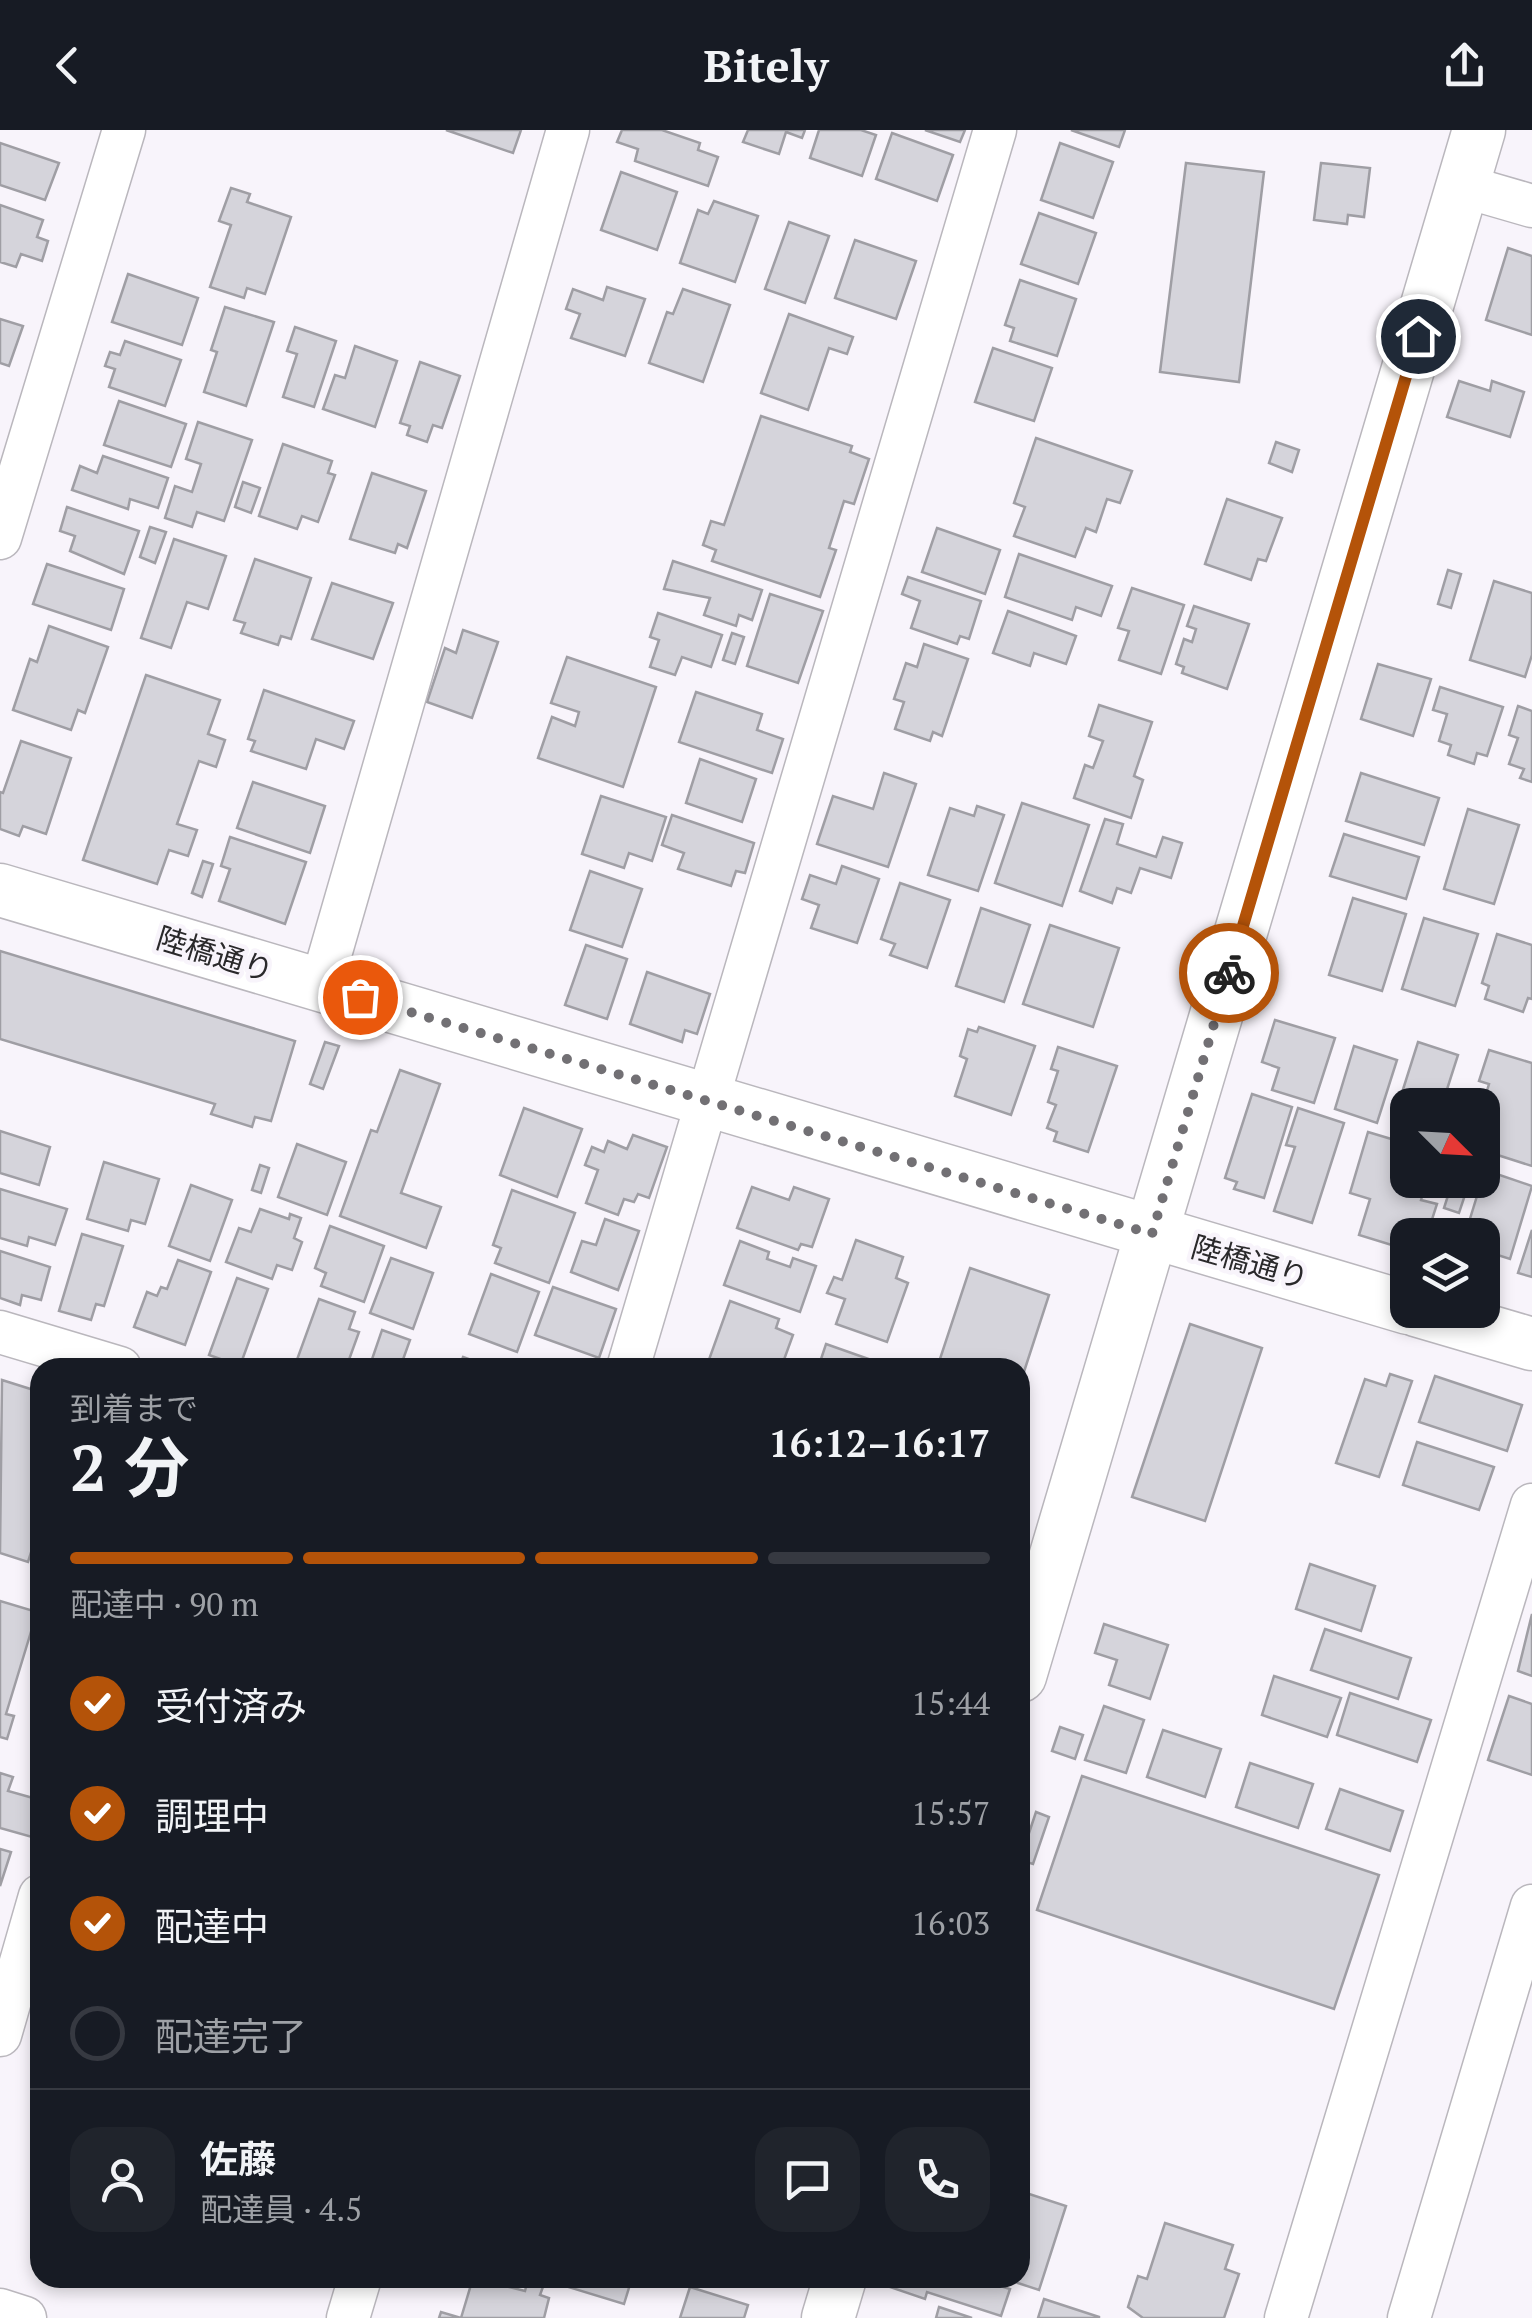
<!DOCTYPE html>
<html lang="ja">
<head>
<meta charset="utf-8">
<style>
	:root { --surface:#171b24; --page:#20242c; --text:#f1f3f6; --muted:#9ea1a6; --line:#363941; --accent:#b45309 }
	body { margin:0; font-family:"PT Serif","Noto Sans JP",serif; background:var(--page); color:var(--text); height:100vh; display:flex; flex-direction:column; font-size:38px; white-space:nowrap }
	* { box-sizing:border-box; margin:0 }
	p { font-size:32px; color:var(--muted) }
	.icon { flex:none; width:55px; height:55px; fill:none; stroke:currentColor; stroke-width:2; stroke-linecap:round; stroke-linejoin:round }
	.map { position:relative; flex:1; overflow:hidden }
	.panel { position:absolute; left:30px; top:1228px; width:1000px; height:930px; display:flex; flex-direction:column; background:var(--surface); border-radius:30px; box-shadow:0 5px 15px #0003 }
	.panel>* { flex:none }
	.needle { width:65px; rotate:114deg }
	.tools { position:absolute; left:1390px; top:958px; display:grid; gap:20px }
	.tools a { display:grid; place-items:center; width:110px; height:110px; border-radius:20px; background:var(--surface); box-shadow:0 5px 15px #0003; font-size:50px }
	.pin { position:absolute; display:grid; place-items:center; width:85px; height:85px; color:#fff; margin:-42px; border:5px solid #fff; border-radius:50%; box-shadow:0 2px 10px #0007 }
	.courier { position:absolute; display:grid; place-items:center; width:100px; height:100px; margin:-50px; border:8px solid #b45309; border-radius:50%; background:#fff; color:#222; box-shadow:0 2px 12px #0007 }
	.overview em { font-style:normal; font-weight:700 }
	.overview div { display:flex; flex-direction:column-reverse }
	.overview { display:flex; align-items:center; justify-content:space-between; height:170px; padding:0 40px }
	h1 { font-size:65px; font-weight:700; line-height:75px }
	.bar { display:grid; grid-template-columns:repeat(4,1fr); gap:15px 10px; align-content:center; height:120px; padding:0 40px }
	.bar i { height:12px; border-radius:8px; background:var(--line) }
	.bar .on { background:var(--accent) }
	.bar p { grid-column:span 4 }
	.line { display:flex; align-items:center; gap:25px; padding:0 40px; border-top:2px solid var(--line) }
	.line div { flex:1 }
	.round { display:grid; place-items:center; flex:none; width:105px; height:105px; border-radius:30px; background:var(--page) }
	ol { padding:0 40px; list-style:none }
	li { display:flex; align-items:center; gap:30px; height:110px }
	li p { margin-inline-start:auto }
	li .icon { padding:10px; border-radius:50%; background:var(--accent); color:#fff; stroke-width:4 }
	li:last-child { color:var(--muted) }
	li i { width:55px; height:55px; border:5px solid var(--line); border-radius:50% }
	header { display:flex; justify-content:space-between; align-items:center; height:130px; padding:0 40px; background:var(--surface); font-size:45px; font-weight:700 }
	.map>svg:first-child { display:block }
	.building { fill:#d5d4db; stroke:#9f9ea4; stroke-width:2.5 }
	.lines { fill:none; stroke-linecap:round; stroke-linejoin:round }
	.minor-casing { stroke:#bab7bd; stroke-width:45 }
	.tertiary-casing { stroke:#bab7bd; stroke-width:55 }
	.minor { stroke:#fff; stroke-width:42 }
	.tertiary { stroke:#fff; stroke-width:52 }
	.done { stroke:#727074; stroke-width:10; stroke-dasharray:0 18 }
	.route { stroke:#b45309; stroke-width:12 }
	.labels { text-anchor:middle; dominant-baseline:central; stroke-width:9; stroke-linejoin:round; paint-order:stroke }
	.street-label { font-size:30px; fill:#2a292b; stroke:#f8f4fb }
</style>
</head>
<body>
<header><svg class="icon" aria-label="back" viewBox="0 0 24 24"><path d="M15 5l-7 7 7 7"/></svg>Bitely<svg class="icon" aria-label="share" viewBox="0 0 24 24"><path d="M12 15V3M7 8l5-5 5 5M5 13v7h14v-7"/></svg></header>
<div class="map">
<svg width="1532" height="2188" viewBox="0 0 1532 2188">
	<rect width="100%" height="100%" fill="#f8f4fb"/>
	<g class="building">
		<polygon points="446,0 521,0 513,23"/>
		<polygon points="622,0 662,0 700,13 698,20 718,27 708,56 635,31 638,19 617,12"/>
		<polygon points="748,0 805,0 802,8 786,2 779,24 743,12"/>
		<polygon points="819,0 861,0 876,5 862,46 810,28"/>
		<polygon points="925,0 965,0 960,12"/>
		<polygon points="1071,0 1125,0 1119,17"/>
		<polygon points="892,3 953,25 937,71 876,49"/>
		<polygon points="0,13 59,33 45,70 0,55"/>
		<polygon points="1060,13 1113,32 1093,88 1041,70"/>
		<polygon points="1186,33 1264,42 1239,252 1160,242"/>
		<polygon points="1321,33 1370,38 1364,87 1348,85 1347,94 1314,90"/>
		<polygon points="621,42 677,62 657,120 601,100"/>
		<polygon points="231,58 250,64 247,72 291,87 265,164 247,158 244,168 210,157 231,95 219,91"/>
		<polygon points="714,71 758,86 735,152 680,133 698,80 708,84"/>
		<polygon points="0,75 43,90 37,107 48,111 42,131 21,124 16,137 0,132"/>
		<polygon points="1039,83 1096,103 1078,154 1021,134"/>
		<polygon points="789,92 829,106 805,173 765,159"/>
		<polygon points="855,110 916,131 896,189 835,168"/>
		<polygon points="1508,118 1532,126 1532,205 1486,190"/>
		<polygon points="128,144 198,168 182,215 112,192"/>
		<polygon points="1020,150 1076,169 1057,226 1010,211 1014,198 1005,195"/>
		<polygon points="607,157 645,169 625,226 571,208 580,184 566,179 573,159 603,170"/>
		<polygon points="683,159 730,175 703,252 649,233 667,182 673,184"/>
		<polygon points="225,177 274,192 246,276 204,262 217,222 211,220"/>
		<polygon points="789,184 853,207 847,224 829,218 808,280 761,263"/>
		<polygon points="0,189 23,196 9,236 0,233"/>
		<polygon points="295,197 336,211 314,277 283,267 297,224 287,221"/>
		<polygon points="125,211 181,230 165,276 109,257 115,239 105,236 110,222 120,225"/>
		<polygon points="355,216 397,231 375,297 323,279 335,245 345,248"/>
		<polygon points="993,218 1052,238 1034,291 975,272"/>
		<polygon points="420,232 460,246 442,298 433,295 427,312 407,305 410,296 400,293"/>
		<polygon points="1459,251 1490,261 1492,251 1524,262 1510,307 1447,287"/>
		<polygon points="119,271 186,294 171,337 104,315"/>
		<polygon points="761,286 852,316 850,322 869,329 854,374 844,371 829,418 836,420 820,467 712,431 716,420 703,415 711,391 724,395"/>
		<polygon points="198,292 252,310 224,391 197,382 192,397 165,388 175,356 192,362 201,334 186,329"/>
		<polygon points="1036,308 1132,341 1120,373 1107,369 1096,402 1086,398 1075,427 1014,406 1025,377 1014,373"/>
		<polygon points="1276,312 1299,320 1292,342 1269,333"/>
		<polygon points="283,314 332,331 328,343 335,345 318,392 302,386 297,399 259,386"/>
		<polygon points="103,326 168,348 158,378 130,369 128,379 72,360 80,336 97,343"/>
		<polygon points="372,343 426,361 407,418 398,414 395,423 350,409"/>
		<polygon points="243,352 260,358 251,383 235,377"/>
		<polygon points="1227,369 1282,388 1266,431 1258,429 1251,450 1205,434"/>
		<polygon points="67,377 139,401 124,444 70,421 75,406 60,401"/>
		<polygon points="150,397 166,402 155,433 140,427"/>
		<polygon points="937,398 1000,420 985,464 922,442"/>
		<polygon points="174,409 226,426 208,479 187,472 171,518 141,508"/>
		<polygon points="1019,424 1112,456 1101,486 1076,477 1072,490 1005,467"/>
		<polygon points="255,429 311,448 291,509 281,506 278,515 241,503 245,493 234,490"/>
		<polygon points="673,431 762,460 752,490 739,485 736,496 704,485 710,468 664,459"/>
		<polygon points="47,434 124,459 111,500 33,474"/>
		<polygon points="1448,440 1461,444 1451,478 1438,474"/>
		<polygon points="908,447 981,471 969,509 960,506 957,514 911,498 920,471 902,464"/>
		<polygon points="1494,451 1532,463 1532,525 1525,547 1470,530"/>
		<polygon points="332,453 393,473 373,529 312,509"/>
		<polygon points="1132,458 1184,475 1161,544 1119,530 1129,501 1118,498"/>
		<polygon points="770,464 823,481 798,553 747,536"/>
		<polygon points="1194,476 1249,494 1227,559 1182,543 1184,537 1176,534 1184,509 1192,512 1196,499 1187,496"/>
		<polygon points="1008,481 1076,506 1066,534 1034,523 1030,536 993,523"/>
		<polygon points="658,483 722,505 711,537 682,527 675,545 650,537 659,510 650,507"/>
		<polygon points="49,496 108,517 85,583 78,580 71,600 13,580 30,529 37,532"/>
		<polygon points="463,500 498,512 472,588 427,572 445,518 456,523"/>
		<polygon points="732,503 744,507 735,534 723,530"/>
		<polygon points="924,514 968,529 942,606 933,602 930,611 895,599 904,572 894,569 906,533 917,537"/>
		<polygon points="567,527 656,557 623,657 538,628 552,587 575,596 579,582 551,573"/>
		<polygon points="1378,534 1431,549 1413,606 1361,589"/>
		<polygon points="146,545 220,570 208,604 225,610 216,637 199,631 177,694 197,700 188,726 169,720 157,754 83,730"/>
		<polygon points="1440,557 1503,577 1487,626 1477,623 1474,634 1448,625 1451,615 1439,611 1447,584 1433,580"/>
		<polygon points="264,560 354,591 344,619 316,609 306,639 251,621 255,611 248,609"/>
		<polygon points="696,562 762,584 757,600 783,609 772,643 679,612"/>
		<polygon points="1099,575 1152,592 1134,646 1143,650 1131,688 1074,668 1085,635 1093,638 1103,611 1089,606"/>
		<polygon points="1518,576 1532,581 1532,652 1520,648 1524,639 1509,634 1518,608 1509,605"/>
		<polygon points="21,611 71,628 46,704 23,696 19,706 0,699 0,662 3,663"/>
		<polygon points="700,629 756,649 742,692 686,673"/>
		<polygon points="884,643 916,654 888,737 817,714 833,666 873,679"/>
		<polygon points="1361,643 1439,668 1424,715 1346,691"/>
		<polygon points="253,652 325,676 310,723 237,698"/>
		<polygon points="601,666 666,687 652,731 629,723 624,738 582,724"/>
		<polygon points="1022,673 1089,695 1062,776 995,753"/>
		<polygon points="977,676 1004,685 978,761 928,745 950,678 974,686"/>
		<polygon points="1468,679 1519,695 1494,774 1444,759"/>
		<polygon points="672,685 754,713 745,743 736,741 731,756 678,739 684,723 662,715"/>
		<polygon points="1105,689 1123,694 1117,714 1156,727 1163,707 1182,713 1171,748 1140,738 1131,763 1117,758 1112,773 1080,761"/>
		<polygon points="1344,704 1419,727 1406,769 1330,746"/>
		<polygon points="230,707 306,732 285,794 219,771 230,739 221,736"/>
		<polygon points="203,731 213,734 202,767 192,763"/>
		<polygon points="842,736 879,749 857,813 811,798 819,775 802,769 810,745 836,754"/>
		<polygon points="590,741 642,759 622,817 570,800"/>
		<polygon points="900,753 950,770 927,838 890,825 895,814 881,809"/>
		<polygon points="1353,768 1406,784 1382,861 1329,845"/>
		<polygon points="981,778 1030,795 1004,872 956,856"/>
		<polygon points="1424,788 1478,804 1455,876 1402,859"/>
		<polygon points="1050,795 1119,818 1093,897 1023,874"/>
		<polygon points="1497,804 1532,815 1532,869 1528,868 1523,882 1485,869 1489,856 1482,853"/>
		<polygon points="586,815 627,829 607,889 565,875"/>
		<polygon points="0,821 295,911 271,991 255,987 252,997 211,984 215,974 0,909"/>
		<polygon points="647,842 710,864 697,904 685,900 682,912 630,894"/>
		<polygon points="1275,890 1335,908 1314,973 1272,960 1279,938 1262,932"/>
		<polygon points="979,897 1035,916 1011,985 955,966 967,929 960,926 968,899 977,902"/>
		<polygon points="325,912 339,916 323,959 310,954"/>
		<polygon points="1418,912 1458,925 1442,975 1408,975 1408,996 1393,991"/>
		<polygon points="1354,916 1397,930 1377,993 1335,979"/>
		<polygon points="1058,917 1117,936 1088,1022 1054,1011 1057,1002 1047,998 1056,975 1048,972 1058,941 1051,939"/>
		<polygon points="1489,920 1532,933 1532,1036 1482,1020 1482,977 1489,954 1479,951"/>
		<polygon points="400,940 440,954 401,1063 441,1077 426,1118 340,1086 371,1000 377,1002"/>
		<polygon points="1252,964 1292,977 1264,1068 1234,1059 1237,1052 1225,1048"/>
		<polygon points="524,978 582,999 557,1067 500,1045"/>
		<polygon points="1298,978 1344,993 1312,1093 1274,1081 1295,1017 1286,1015"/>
		<polygon points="0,1001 50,1017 39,1055 0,1043"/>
		<polygon points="1368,1002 1408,1014 1408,1050 1427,1050 1421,1070 1437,1074 1427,1105 1408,1105 1408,1120 1359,1105 1370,1069 1350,1063"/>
		<polygon points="633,1005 667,1017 649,1068 638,1064 634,1072 624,1069 618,1085 586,1073 598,1040 585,1035 592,1017 604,1022 608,1011 627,1019"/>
		<polygon points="297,1014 346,1032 327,1085 278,1067"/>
		<polygon points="104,1032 159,1049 145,1094 131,1090 128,1101 87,1089"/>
		<polygon points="260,1035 269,1038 261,1063 252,1060"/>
		<polygon points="1485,1040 1532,1056 1510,1129 1482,1120 1482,1105 1465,1105"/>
		<polygon points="1453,1050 1470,1050 1459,1083 1444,1078"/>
		<polygon points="191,1055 232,1070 210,1131 169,1116"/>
		<polygon points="752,1057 789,1070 794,1057 829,1069 812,1117 801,1114 798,1120 737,1098"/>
		<polygon points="0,1059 67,1079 55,1115 29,1107 27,1116 0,1108"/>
		<polygon points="512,1060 575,1083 549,1153 495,1133 501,1118 493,1115"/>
		<polygon points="260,1079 289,1089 290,1084 301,1088 294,1108 302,1112 292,1140 277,1135 272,1149 226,1132 239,1098 251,1102"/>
		<polygon points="605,1089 639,1101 618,1160 571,1142 582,1111 596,1115"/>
		<polygon points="330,1096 384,1116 364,1172 321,1156 326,1143 315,1138"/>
		<polygon points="1532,1100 1532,1147 1518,1143"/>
		<polygon points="82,1104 123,1116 104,1176 96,1174 91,1190 59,1181"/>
		<polygon points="856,1110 903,1127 896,1148 908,1153 887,1212 836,1194 845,1169 827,1163 834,1147 842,1150"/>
		<polygon points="740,1111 769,1122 767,1129 790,1137 793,1128 816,1136 800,1182 724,1155"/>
		<polygon points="0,1121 50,1137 41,1170 22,1165 20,1175 0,1168"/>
		<polygon points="391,1128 433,1143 413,1199 370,1183"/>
		<polygon points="178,1130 211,1142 185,1215 134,1197 147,1162 157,1166 161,1157 167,1159"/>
		<polygon points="970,1138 1049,1165 1020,1254 1020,1238 937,1238"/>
		<polygon points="491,1144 539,1162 517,1222 469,1204"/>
		<polygon points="237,1148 268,1159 240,1236 209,1225"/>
		<polygon points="553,1157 616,1179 599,1228 535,1205"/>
		<polygon points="319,1169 355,1182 349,1199 359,1202 346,1238 294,1238"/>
		<polygon points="730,1171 779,1189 776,1198 793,1205 781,1238 706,1238"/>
		<polygon points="1190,1194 1262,1218 1205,1391 1132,1367"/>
		<polygon points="382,1200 410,1210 400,1238 369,1238"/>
		<polygon points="826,1214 880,1233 878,1238 818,1238"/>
		<polygon points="463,1227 493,1238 459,1238"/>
		<polygon points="1390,1244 1412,1251 1379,1347 1336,1333 1365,1249 1386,1256"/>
		<polygon points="1435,1246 1522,1275 1507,1321 1419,1292"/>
		<polygon points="2,1250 40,1262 40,1394 28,1432 0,1423"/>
		<polygon points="1417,1312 1494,1337 1479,1380 1403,1355"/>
		<polygon points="1310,1434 1375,1456 1361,1501 1296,1479"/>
		<polygon points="0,1471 37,1482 6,1584 14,1586 7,1609 0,1607"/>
		<polygon points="1532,1484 1532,1546 1518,1541"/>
		<polygon points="1104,1494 1168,1515 1150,1569 1109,1555 1117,1530 1095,1523"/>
		<polygon points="1325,1499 1411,1528 1398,1569 1311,1540"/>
		<polygon points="1274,1546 1341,1568 1327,1607 1262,1585"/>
		<polygon points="1350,1563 1431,1590 1417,1632 1337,1605"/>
		<polygon points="1509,1566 1532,1574 1532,1645 1488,1630"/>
		<polygon points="1104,1576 1144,1590 1126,1643 1085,1630"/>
		<polygon points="1060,1597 1083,1605 1075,1629 1052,1621"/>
		<polygon points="1163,1600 1221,1619 1205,1667 1147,1647"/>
		<polygon points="1250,1633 1313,1654 1298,1698 1236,1677"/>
		<polygon points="0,1643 13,1647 8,1661 40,1670 32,1707 0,1698"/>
		<polygon points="1082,1646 1379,1745 1334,1879 1037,1780"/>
		<polygon points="1340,1659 1403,1681 1390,1721 1326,1699"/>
		<polygon points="1036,1682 1049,1687 1033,1734 1020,1730"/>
		<polygon points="0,1719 11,1722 0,1756"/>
		<polygon points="1020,2061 1066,2076 1039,2160 1003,2148 1020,2148"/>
		<polygon points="1165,2093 1233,2115 1225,2139 1239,2144 1224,2188 1143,2188 1128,2177 1138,2146 1147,2149"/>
		<polygon points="473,2148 525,2161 528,2149 544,2154 540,2165 549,2168 544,2188 439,2188 441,2182 461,2188"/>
		<polygon points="567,2148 632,2148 624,2174 565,2156"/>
		<polygon points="893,2148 974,2148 1010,2159 1001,2186 927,2162 925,2169 890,2157"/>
		<polygon points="690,2157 748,2175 744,2188 680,2188"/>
		<polygon points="1044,2169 1099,2187 1099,2188 1038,2188"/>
		<polygon points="939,2177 972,2188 936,2188"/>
	</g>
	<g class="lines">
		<defs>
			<g id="minor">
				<polyline points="1463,56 1532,76"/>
				<polyline points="0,408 124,0"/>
				<polyline points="321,856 568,0"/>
				<polyline points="0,1202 120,1238"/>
				<polyline points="628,1238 995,0"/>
				<polyline points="0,1905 40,1766"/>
				<polyline points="0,2180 25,2188"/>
				<polyline points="348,2188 360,2148"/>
				<polyline points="1286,2188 1532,1375"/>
				<polyline points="1409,2188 1532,1776"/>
			</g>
			<g id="tertiary">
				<polyline points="0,760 1408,1178"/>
				<polyline points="1416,1180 1532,1214"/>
				<polyline points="1020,1546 1479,0"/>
				<polyline points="828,2188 840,2148"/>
			</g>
		</defs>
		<use href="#minor" class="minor-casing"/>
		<use href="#tertiary" class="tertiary-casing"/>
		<use href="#minor" class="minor"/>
		<use href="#tertiary" class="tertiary"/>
	</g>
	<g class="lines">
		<polyline class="done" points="360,867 1152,1104 1229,843"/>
		<polyline class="route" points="1229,843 1418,206"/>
	</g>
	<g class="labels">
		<g class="street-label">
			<text transform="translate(215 824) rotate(17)">陸橋通り</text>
			<text transform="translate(1250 1132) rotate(16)">陸橋通り</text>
		</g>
	</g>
</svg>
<div class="tools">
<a><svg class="needle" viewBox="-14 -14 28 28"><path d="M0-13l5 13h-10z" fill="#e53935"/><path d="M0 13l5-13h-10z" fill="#9ea1a6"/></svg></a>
<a><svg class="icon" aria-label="layers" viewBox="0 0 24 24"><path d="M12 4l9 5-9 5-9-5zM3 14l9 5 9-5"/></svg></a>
</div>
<div class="pin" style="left:360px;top:867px;background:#ea580c"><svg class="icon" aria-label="bag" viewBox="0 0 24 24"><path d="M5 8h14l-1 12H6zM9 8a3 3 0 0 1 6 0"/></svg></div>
<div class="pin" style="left:1418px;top:206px;background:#1f2937"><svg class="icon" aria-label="home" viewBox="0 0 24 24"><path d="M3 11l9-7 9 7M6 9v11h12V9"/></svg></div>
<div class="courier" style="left:1229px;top:843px"><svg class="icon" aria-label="bike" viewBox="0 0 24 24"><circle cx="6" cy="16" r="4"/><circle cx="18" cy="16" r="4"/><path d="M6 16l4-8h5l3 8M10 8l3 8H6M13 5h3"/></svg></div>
<section class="panel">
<div class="overview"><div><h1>2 分</h1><p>到着まで</p></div><em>16:12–16:17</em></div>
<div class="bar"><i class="on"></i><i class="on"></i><i class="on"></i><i></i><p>配達中 · 90 m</p></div>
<ol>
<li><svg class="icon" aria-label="check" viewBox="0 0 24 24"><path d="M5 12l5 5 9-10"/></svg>受付済み<p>15:44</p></li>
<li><svg class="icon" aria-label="check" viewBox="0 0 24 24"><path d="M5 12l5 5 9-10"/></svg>調理中<p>15:57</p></li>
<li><svg class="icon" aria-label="check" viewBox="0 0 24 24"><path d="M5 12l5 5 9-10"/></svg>配達中<p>16:03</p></li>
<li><i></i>配達完了</li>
</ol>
<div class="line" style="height:180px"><a class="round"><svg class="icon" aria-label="person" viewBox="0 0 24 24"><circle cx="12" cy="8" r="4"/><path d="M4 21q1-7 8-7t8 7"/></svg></a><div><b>佐藤</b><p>配達員 · 4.5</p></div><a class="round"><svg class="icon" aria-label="chat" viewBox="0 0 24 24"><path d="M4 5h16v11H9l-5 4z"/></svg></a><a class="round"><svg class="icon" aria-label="phone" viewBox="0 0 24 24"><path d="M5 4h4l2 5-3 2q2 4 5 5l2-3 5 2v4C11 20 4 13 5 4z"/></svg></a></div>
</section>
</div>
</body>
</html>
